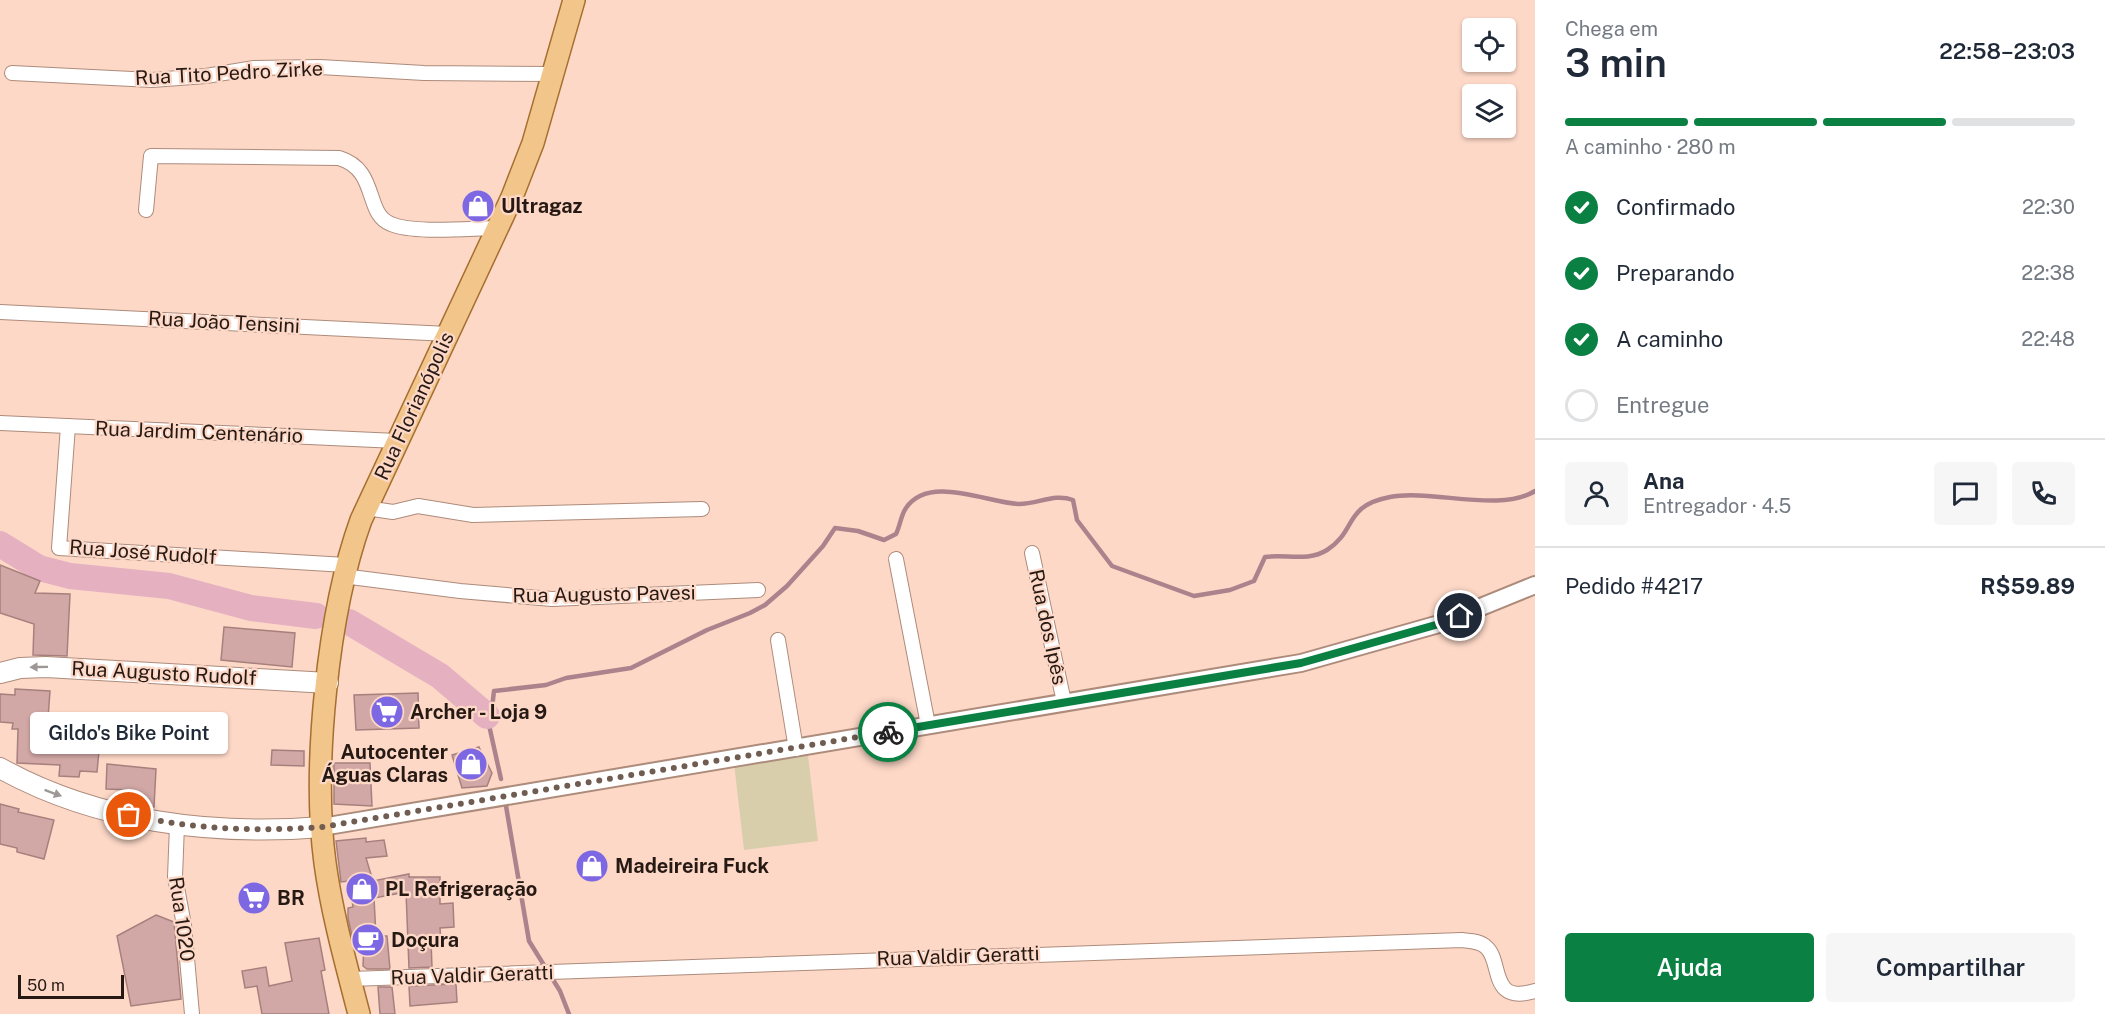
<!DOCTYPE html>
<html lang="pt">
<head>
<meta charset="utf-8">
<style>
	:root { --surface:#fff; --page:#f6f6f7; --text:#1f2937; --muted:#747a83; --line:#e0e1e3; --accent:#0b8043 }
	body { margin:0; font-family:"Public Sans",sans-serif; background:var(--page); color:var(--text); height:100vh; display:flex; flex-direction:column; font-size:22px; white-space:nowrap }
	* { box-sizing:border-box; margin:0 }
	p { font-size:20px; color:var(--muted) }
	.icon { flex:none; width:33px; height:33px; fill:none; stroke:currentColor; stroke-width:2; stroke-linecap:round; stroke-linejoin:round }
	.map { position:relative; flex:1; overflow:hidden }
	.drawer { display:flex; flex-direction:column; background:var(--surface); width:570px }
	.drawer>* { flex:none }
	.fabs { position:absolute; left:1462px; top:18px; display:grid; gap:12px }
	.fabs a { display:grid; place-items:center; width:54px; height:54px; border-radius:6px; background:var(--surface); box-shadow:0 2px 4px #0004; font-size:30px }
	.scale { position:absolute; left:18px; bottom:15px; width:106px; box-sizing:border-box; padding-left:6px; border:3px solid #261913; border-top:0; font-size:16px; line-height:21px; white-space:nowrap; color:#261913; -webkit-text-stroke:4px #fdd8c7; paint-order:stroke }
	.pin { position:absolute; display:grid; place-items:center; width:51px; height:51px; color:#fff; margin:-26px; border:3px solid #fff; border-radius:50%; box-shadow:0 2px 6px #0007 }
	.courier { position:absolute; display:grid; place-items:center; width:60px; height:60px; margin:-30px; border:4px solid #0b8043; border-radius:50%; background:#fff; color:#222; box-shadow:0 2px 8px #0007 }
	.bubble { position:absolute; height:42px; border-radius:6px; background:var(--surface); box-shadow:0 2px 4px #0004; font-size:20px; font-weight:600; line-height:42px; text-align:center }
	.head em { font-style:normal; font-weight:600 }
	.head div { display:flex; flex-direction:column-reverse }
	.head { display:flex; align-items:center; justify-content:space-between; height:102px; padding:0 30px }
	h1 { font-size:39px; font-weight:600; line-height:45px }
	.bar { display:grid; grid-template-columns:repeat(4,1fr); gap:9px 6px; align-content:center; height:72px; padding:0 30px }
	.bar i { height:8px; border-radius:4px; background:var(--line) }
	.bar .selected { background:var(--accent) }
	.bar p { grid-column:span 4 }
	.line { display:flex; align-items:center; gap:15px; padding:0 30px; border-top:2px solid var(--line) }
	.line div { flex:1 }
	.round { display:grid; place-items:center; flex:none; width:63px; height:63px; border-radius:6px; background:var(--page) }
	ol { padding:0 30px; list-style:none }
	li { display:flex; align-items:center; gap:18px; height:66px }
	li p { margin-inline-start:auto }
	li .icon { padding:6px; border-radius:50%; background:var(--accent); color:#fff; stroke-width:4 }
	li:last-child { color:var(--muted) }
	li i { width:33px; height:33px; border:3px solid var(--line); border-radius:50% }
	.cta { display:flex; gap:12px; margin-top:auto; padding:12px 30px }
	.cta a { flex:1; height:69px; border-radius:6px; background:var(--accent); color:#fff; font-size:24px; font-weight:600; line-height:69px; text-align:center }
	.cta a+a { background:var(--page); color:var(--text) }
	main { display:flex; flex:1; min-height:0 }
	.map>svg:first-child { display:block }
	.green { fill:#d8ceac }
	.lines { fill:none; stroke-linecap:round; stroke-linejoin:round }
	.stream { stroke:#ac838c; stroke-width:4.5 }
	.river { stroke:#e5b0c0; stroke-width:26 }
	.building { fill:#d1a8a6; stroke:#a7807e; stroke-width:1.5 }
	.minor-casing { stroke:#ad8b7b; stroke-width:16 }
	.tertiary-casing { stroke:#ad8b7b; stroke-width:20 }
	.secondary-casing { stroke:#ad8b7b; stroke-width:22 }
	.primary-casing { stroke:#a56f2f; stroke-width:24 }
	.minor { stroke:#fff; stroke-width:14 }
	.tertiary { stroke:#fff; stroke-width:16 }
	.secondary { stroke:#fff; stroke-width:20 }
	.primary { stroke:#f2c58b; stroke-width:21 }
	.oneway { fill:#9d9895 }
	.done { stroke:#715c52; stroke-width:6; stroke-dasharray:0 10.8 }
	.route { stroke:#0b8043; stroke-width:8 }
	.labels { text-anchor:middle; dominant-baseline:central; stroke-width:4.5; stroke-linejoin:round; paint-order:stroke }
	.street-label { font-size:20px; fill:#261913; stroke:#fdd8c7 }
	.poi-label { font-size:20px; font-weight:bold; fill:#261913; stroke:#fdd8c7; text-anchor:start }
</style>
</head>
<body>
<main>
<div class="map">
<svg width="1535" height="1014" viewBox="0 0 1535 1014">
	<rect width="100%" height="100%" fill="#fdd8c7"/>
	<polygon class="green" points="808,755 818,841 744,850 734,763"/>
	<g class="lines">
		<g class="stream">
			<path d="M501,779L487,716L492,708L494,691L546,685L566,678L631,668L707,630L750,613L765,605L787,586L823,546L835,528L858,531L884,540L896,534C900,526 901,515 906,508C929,474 988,503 1019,504C1039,504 1054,493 1073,500L1077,520L1112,566L1194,596L1230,590L1254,581L1265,557C1286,554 1308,562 1327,550C1357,531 1343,506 1390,497C1431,489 1500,513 1535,491"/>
			<polyline points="506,806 529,941 560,991 569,1014"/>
		</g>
		<g class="river">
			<polyline points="0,544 39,568 70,576 169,586 251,608 316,616"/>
			<polyline points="349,622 440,676 487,716"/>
		</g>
	</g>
	<g class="building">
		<polygon points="0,565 40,581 35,593 70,594 67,656 33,655 34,624 0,613"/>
		<polygon points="224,627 295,633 292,667 221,660"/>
		<polygon points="15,689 50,691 47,732 73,734 71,749 99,751 97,772 80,771 79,777 59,776 60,765 17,763 18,729 12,729 13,723 0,722 0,694 15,695"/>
		<polygon points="418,693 419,728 356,730 354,695"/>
		<polygon points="479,747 492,773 487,786 462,788 452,755"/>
		<polygon points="272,750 304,751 304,766 271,765"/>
		<polygon points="334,763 370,763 372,806 334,804"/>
		<polygon points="107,764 156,769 154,807 129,803 129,790 106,789"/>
		<polygon points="0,804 19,809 18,812 54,820 44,859 17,852 17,848 0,844"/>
		<polygon points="366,838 366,842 384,840 387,856 366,858 373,881 409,874 409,877 440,877 440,904 453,903 454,927 440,928 441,941 431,941 432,967 409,968 406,892 374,898 376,936 387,936 390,969 367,969 363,966 364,945 354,945 348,918 348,908 353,907 349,881 341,882 336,841"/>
		<polygon points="156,915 174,922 181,999 131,1006 117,936"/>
		<polygon points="319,938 325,970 321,971 329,1014 262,1014 257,986 245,988 242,971 266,967 269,986 292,981 285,943"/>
		<polygon points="456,984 457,1002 410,1006 409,986"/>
		<polygon points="378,987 392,987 395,1014 380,1014"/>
	</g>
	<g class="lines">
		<defs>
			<g id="minor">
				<polyline points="12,73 152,80 206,76 254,68 320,67 424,73 554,74"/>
				<path d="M146,210L151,156L339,158C379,170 364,214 391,224C414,234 472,228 498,228"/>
				<polyline points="0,312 448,334"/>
				<polyline points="0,423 397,441"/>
				<polyline points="68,426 59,548 346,565"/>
				<polyline points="366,508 393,512 418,506 473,515 702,509"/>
				<polyline points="1032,553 1064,702"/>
				<polyline points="896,559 928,725"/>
				<polyline points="343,576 460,591 552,599 758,590"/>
				<polyline points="778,640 796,749"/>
				<polyline points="177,825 175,877 184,925 192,1014"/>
				<path d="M350,979L1462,940C1470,941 1480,941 1486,947C1503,961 1488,1005 1535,991"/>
			</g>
			<polyline id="tertiary" points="322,827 1301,663 1439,624 1535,585"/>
			<g id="secondary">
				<polyline points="0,673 20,668 46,667 328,683"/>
				<path d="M0,768C97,822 213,836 322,827"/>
			</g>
			<path id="primary" d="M359,1014C346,964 332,914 325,863C312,766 328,611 361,520L512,197L533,143L574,0"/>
		</defs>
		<use href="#minor" class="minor-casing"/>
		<use href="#tertiary" class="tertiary-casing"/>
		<use href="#secondary" class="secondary-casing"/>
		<use href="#primary" class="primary-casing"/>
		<use href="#minor" class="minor"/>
		<use href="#tertiary" class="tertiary"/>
		<use href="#secondary" class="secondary"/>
		<use href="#primary" class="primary"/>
	</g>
	<defs><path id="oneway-solid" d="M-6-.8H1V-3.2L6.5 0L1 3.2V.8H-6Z" transform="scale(1.5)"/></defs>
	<g class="oneway">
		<use href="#oneway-solid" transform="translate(39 667) rotate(179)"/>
		<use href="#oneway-solid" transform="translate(53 793) rotate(20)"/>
	</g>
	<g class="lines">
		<path class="done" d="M129,815C193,829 256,832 322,827L888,732"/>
		<polyline class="route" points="888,732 1301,663 1439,624 1460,616"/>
	</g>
	<defs>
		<symbol id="shop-disc" viewBox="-11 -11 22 22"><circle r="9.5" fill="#7e67e3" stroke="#fdd8c7"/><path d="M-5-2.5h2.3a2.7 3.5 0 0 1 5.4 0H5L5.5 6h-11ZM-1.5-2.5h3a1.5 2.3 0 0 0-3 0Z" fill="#fff"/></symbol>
		<symbol id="supermarket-disc" viewBox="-11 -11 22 22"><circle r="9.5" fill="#7e67e3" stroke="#fdd8c7"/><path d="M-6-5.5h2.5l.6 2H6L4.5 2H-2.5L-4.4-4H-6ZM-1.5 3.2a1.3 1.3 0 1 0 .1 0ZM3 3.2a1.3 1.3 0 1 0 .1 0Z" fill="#fff"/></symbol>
		<symbol id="cafe-disc" viewBox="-11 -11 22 22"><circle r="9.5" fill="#7e67e3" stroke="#fdd8c7"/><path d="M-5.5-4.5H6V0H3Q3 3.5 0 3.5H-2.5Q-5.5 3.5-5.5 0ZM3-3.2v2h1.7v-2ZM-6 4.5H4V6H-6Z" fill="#fff"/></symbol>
	</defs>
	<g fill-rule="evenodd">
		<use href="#shop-disc" x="459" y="187" width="38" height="38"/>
		<use href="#supermarket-disc" x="368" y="693" width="38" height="38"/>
		<use href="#shop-disc" x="452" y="745" width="38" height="38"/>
		<use href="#shop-disc" x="573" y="847" width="38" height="38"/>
		<use href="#shop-disc" x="343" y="870" width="38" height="38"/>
		<use href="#supermarket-disc" x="235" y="879" width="38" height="38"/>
		<use href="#cafe-disc" x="349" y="921" width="38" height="38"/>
	</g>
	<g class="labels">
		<g class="street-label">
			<text transform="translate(229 73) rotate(-3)">Rua Tito Pedro Zirke</text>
			<text transform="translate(224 322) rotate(3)">Rua João Tensini</text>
			<text transform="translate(414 406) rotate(-65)">Rua Florianópolis</text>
			<text transform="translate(199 432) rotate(2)">Rua Jardim Centenário</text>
			<text transform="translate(143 552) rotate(4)">Rua José Rudolf</text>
			<text transform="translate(604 594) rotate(-1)">Rua Augusto Pavesi</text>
			<text transform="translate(1048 627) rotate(78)">Rua dos Ipês</text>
			<text transform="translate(164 673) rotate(3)">Rua Augusto Rudolf</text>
			<text transform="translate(182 919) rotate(82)">Rua 1020</text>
			<text transform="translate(958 956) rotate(-2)">Rua Valdir Geratti</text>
			<text transform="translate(472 975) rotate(-2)">Rua Valdir Geratti</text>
		</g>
		<g class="poi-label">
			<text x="501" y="206">Ultragaz</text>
			<text x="410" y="712">Archer - Loja 9</text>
			<text x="448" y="752" text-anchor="end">Autocenter<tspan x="448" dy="23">Águas Claras</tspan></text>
			<text x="615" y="866">Madeireira Fuck</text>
			<text x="385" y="889">PL Refrigeração</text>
			<text x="277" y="898">BR</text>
			<text x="391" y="940">Doçura</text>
		</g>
	</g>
</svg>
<div class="fabs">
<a><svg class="icon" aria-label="locate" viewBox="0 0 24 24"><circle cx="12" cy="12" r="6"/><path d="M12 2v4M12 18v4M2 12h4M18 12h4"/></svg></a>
<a><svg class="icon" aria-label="layers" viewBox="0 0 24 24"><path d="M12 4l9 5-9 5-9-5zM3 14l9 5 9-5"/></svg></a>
</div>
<div class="scale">50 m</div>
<div class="pin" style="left:129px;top:815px;background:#ea580c"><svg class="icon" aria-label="bag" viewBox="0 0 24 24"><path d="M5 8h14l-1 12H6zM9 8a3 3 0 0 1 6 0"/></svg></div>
<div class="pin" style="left:1460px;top:616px;background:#1f2937"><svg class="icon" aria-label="home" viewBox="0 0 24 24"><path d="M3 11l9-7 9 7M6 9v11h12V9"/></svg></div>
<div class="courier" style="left:888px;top:732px"><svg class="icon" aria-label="bike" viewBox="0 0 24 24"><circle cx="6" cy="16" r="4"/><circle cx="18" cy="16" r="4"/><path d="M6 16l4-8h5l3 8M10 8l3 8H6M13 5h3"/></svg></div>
<div class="bubble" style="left:30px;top:712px;width:198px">Gildo's Bike Point</div>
</div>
<section class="drawer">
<div class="head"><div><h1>3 min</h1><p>Chega em</p></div><em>22:58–23:03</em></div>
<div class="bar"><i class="selected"></i><i class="selected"></i><i class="selected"></i><i></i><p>A caminho · 280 m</p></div>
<ol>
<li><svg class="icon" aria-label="check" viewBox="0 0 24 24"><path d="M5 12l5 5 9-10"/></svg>Confirmado<p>22:30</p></li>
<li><svg class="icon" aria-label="check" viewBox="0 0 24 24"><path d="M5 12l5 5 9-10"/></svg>Preparando<p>22:38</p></li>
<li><svg class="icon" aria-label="check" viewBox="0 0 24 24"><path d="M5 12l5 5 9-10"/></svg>A caminho<p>22:48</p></li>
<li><i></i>Entregue</li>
</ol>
<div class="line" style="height:108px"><a class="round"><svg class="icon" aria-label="person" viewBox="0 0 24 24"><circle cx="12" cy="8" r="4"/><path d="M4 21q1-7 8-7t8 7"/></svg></a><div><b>Ana</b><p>Entregador · 4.5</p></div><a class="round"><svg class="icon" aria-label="chat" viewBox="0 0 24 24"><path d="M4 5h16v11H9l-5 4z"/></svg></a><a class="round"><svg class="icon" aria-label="phone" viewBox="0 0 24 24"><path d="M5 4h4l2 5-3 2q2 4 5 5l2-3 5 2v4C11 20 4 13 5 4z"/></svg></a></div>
<div class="line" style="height:78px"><div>Pedido #4217</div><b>R$59.89</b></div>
<div class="cta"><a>Ajuda</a><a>Compartilhar</a></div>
</section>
</main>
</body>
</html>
